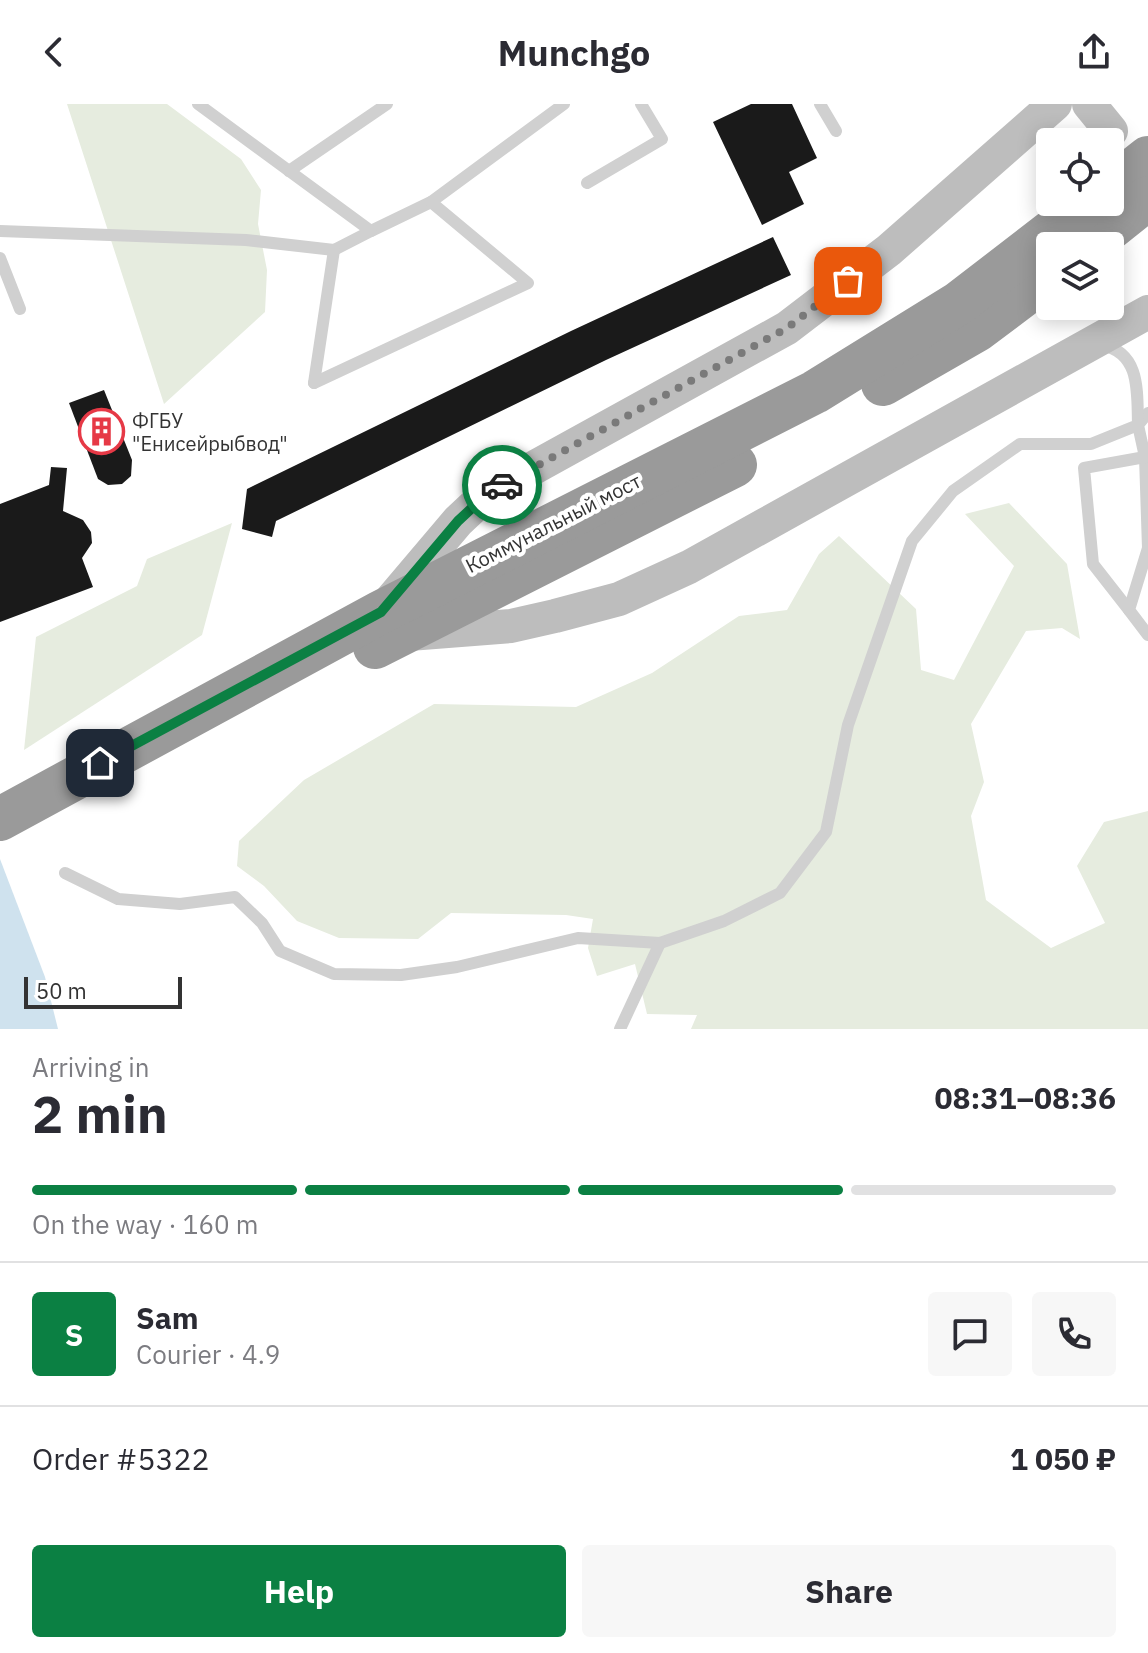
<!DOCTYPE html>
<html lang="en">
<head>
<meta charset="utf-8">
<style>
	:root { --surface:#fff; --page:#f7f7f7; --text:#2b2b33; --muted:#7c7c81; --line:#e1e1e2; --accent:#0b8043 }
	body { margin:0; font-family:"IBM Plex Sans",sans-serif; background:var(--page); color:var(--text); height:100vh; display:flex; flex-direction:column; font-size:30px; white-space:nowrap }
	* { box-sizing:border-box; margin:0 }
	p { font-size:26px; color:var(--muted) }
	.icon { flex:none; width:44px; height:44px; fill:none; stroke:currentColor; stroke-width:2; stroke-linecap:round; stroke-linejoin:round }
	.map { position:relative; height:925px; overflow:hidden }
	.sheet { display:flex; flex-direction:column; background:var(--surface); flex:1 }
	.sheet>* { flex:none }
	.buttons { position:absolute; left:1036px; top:24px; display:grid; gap:16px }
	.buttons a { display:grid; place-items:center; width:88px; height:88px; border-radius:8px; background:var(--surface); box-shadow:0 4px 20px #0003; font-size:40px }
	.scale { position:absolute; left:24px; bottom:20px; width:158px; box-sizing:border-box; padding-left:8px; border:4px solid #333; border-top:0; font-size:22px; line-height:28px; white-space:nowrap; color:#333; -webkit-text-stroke:6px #fff; paint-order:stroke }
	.pin { position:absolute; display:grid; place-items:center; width:68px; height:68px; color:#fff; margin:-34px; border-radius:16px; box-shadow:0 4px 12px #0006 }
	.courier { position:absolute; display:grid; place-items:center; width:80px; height:80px; margin:-40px; border:6px solid #0b8043; border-radius:50%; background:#fff; color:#222; box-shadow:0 2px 10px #0007 }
	.summary em { font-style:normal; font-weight:700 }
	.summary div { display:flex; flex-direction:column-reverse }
	.summary { display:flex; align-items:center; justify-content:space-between; height:136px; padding:0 32px }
	h1 { font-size:52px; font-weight:700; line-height:60px }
	.bar { display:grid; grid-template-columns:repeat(4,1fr); gap:12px 8px; align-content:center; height:96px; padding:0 32px }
	.bar i { height:10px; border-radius:6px; background:var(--line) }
	.bar .current { background:var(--accent) }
	.bar p { grid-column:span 4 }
	.line { display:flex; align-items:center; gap:20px; padding:0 32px; border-top:2px solid var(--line) }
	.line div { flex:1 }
	.round { display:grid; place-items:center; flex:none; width:84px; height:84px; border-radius:8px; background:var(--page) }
	.button { display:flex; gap:16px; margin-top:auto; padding:16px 32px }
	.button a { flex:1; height:92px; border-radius:8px; background:var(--accent); color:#fff; font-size:32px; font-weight:700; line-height:92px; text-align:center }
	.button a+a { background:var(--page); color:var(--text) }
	header { display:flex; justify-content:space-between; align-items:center; height:104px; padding:0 32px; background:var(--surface); font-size:36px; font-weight:700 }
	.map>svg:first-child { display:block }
	.green { fill:#e6ecdf }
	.water { fill:#cfe2ee }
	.building { fill:#1a1a1a }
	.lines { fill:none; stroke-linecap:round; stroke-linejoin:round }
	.lane { stroke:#d0d0d0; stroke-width:12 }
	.secondary { stroke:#bdbdbd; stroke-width:34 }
	.highway { stroke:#9a9a9a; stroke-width:44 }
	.done { stroke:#7a7a7a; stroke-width:8; stroke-dasharray:0 14.4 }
	.route { stroke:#0b8043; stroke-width:10 }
	.labels { text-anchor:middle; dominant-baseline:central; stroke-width:8; stroke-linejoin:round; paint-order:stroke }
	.poi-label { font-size:20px; fill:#333; stroke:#fff; text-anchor:start }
	.street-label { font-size:20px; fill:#333; stroke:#fff }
</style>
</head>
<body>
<header><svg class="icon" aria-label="back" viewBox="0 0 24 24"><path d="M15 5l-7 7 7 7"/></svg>Munchgo<svg class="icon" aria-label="share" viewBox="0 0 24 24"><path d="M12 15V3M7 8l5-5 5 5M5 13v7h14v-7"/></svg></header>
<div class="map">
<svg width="1148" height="925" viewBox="0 0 1148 925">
	<rect width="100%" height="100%" fill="#fff"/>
	<g class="green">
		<polygon points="67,0 167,0 241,55 261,86 258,120 267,166 265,208 164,300"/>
		<polygon points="1009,399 1067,460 1080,535 1062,524 1026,527 971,620 984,678 971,712 986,796 1051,844 1105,819 1077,762 1104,718 1148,707 1148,925 691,925 697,911 647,910 635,860 597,872 588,844 593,815 566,811 451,809 418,835 339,834 297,817 264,782 237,762 239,737 304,676 434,600 576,603 652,569 739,512 787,506 819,450 839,432 916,505 921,566 954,576 1014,462 965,410"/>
		<polygon points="232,419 202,531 24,646 36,533 137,482 147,455"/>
	</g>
	<polygon class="water" points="0,755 45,873 58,925 0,925"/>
	<g class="building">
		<polygon points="751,0 792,0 817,54 789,68 804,100 762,121 713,18"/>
		<polygon points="773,133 791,171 606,256 276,417 272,433 242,425 247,385 571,227"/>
		<polygon points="104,286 132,356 131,372 122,380 108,381 98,375 69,299"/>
		<polygon points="51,363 67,364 63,407 83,416 91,428 92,439 82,454 93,483 0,518 0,400 49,381"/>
	</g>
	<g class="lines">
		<g class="lane">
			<polyline points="198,0 371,127 431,98 564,0"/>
			<polyline points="820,0 836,27"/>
			<polyline points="289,67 387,0"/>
			<polyline points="587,79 662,35 641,0"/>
			<polyline points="0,127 246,136 334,146 371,127"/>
			<polyline points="0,154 20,205"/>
			<polyline points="314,279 528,179 431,98"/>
			<polyline points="314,279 334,146"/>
			<polyline points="1148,309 1138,321 1145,353 1148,444 1129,506 1148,531"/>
			<polyline points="1129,506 1093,460 1084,364 1145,353"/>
			<path d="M65,769L118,795L180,800L235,793L262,819L280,847L334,870L401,871L457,863L578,834L660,839L724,817L780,789L826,728L848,621L912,437L953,387L1020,340H1091L1138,321C1137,288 1141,249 1102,241"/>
			<polyline points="620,925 660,839"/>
		</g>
		<g class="secondary">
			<polyline points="1089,0 1111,27"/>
			<polyline points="386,502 458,417 488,389 787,224 889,146 1055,0"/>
			<polyline points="409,530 511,522 555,512 619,495 689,463 1148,208"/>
		</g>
		<g class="highway">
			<polyline points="1110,84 1148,54"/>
			<polyline points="1088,142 1148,94"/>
			<polyline points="883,280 977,226 1050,171"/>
			<polyline points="375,543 735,361"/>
			<polyline points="0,715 381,508 815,288 959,199 1090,98"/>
		</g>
	</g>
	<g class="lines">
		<polyline class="done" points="502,381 787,224 848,177"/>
		<polyline class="route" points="100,659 381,508 458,417 488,389 502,381"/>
	</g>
	<defs>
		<symbol id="building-ring" viewBox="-11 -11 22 22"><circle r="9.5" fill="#fff" stroke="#e63946" stroke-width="1.5"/><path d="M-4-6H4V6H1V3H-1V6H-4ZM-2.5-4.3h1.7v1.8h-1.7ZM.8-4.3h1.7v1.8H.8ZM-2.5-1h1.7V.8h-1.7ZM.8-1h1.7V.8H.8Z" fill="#e63946"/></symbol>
	</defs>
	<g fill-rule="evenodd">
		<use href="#building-ring" x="76" y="302" width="51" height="51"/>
	</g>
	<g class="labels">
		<g class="poi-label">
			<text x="132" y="316">ФГБУ<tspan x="132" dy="23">"Енисейрыбвод"</tspan></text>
		</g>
		<g class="street-label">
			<text transform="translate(553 419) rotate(-27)">Коммунальный мост</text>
		</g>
	</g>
</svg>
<div class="buttons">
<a><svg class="icon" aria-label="locate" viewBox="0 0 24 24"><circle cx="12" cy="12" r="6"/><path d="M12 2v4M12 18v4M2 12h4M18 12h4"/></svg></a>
<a><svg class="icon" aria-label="layers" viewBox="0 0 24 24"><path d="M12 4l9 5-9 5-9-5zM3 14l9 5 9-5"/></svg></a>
</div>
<div class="scale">50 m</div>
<div class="pin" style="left:848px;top:177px;background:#ea580c"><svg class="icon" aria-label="bag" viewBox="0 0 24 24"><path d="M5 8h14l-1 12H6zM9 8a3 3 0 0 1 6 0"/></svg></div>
<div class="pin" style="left:100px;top:659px;background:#1f2937"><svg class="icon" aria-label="home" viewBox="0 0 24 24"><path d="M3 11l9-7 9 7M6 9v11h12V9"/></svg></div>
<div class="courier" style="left:502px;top:381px"><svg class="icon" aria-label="car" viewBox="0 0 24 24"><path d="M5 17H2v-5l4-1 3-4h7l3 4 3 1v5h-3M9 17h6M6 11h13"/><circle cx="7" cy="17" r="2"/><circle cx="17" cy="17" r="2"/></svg></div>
</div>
<section class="sheet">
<div class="summary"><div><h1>2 min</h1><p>Arriving in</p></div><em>08:31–08:36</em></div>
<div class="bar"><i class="current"></i><i class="current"></i><i class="current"></i><i></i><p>On the way · 160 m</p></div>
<div class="line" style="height:144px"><b class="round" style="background:var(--accent);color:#fff">S</b><div><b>Sam</b><p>Courier · 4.9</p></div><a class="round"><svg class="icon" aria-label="chat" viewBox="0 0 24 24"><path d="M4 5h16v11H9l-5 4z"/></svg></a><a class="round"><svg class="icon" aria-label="phone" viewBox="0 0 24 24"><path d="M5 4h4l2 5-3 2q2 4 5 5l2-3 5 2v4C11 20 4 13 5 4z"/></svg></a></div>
<div class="line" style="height:104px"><div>Order #5322</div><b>1 050 ₽</b></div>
<div class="button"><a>Help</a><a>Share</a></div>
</section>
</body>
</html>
